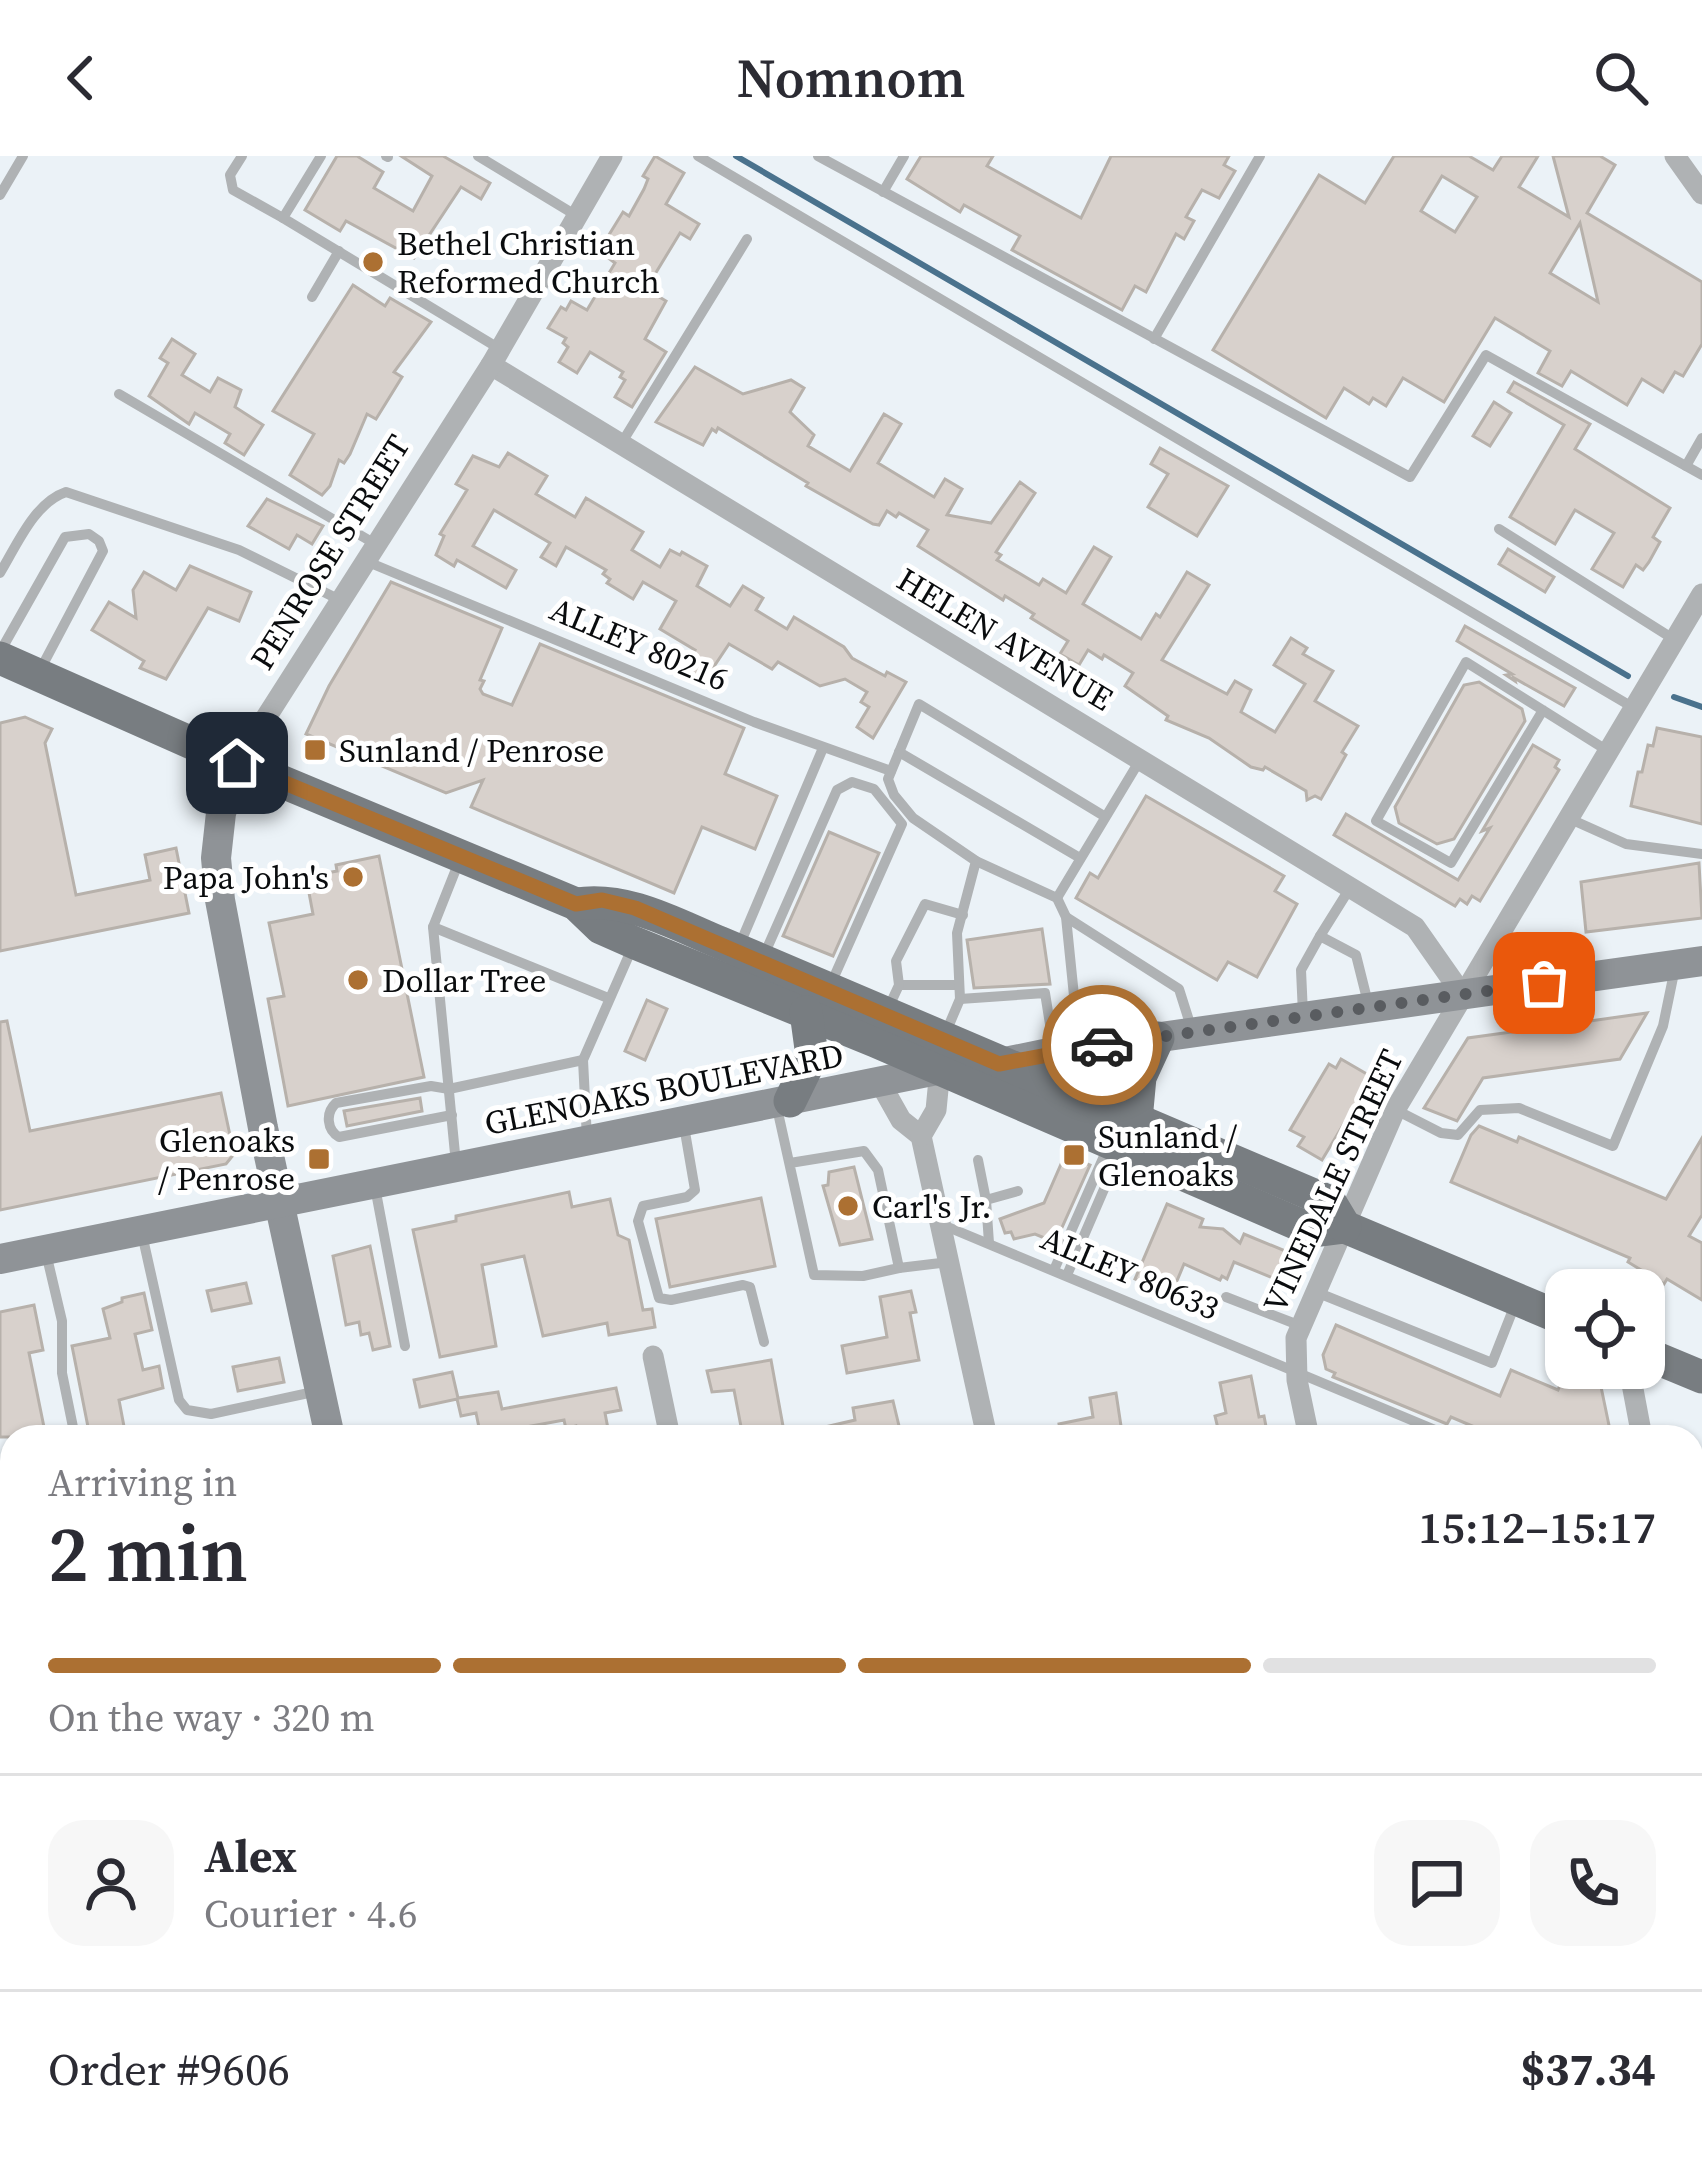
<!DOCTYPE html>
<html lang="en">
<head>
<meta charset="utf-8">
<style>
	:root { --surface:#fff; --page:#f7f7f7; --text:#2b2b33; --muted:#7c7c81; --line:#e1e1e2; --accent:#ac7032 }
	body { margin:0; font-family:"Source Serif 4",serif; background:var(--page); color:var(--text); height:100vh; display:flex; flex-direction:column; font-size:45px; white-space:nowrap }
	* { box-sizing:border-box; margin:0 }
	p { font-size:39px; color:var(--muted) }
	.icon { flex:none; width:66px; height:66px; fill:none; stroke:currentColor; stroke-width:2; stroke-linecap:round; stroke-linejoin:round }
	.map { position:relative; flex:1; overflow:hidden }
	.details { position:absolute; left:0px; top:1269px; width:1704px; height:744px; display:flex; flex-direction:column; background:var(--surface); border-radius:36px 36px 0 0; box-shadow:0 3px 9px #0004 }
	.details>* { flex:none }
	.controls { position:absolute; left:1545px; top:1113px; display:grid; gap:24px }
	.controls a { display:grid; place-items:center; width:120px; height:120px; border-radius:24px; background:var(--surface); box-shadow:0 3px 9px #0004; font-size:60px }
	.pin { position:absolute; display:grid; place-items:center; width:102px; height:102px; color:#fff; margin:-51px; border-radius:24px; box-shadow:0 6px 18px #0006 }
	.courier { position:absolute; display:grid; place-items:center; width:120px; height:120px; margin:-60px; border:9px solid #ac7032; border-radius:50%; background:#fff; color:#222; box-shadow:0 3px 15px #0007 }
	.headline em { font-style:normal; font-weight:600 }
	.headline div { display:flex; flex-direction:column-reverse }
	.headline { display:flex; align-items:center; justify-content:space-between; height:204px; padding:0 48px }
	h1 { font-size:78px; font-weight:600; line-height:90px }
	.bar { display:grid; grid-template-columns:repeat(4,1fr); gap:18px 12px; align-content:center; height:144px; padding:0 48px }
	.bar i { height:15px; border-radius:9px; background:var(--line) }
	.bar .on { background:var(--accent) }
	.bar p { grid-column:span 4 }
	.line { display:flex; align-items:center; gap:30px; padding:0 48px; border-top:3px solid var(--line) }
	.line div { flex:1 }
	.round { display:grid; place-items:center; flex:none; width:126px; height:126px; border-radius:36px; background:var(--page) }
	header { display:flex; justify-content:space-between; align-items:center; height:156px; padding:0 48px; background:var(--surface); font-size:54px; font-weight:600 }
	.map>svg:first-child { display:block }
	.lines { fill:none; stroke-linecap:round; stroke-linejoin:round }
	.stream { stroke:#4a728d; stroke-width:6 }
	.building { fill:#d8d1cc; stroke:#b7b1ab; stroke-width:3; fill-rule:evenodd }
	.service { stroke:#afb2b4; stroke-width:10 }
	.minor { stroke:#afb2b4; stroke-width:21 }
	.secondary { stroke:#8f9397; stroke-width:30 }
	.primary { stroke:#787d81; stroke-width:33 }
	.done { stroke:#595c60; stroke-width:12; stroke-dasharray:0 21.6 }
	.route { stroke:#ac7032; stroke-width:15 }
	.poi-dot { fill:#ac7032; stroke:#fff; stroke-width:4.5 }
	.labels { text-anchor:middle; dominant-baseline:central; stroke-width:10; stroke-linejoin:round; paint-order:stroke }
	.poi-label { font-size:33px; fill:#0a0c0e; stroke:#fff; text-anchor:start }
	.street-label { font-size:33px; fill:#0a0c0e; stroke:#fff }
</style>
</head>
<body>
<header><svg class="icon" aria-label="back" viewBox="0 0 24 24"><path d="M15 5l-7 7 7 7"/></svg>Nomnom<svg class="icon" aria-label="search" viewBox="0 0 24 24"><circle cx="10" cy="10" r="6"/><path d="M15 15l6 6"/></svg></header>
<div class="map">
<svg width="1702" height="2013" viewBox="0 0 1702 2013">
	<rect width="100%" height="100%" fill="#ebf2f7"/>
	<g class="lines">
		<g class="stream">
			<polyline points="736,0 1628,520"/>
			<polyline points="1674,541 1702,551"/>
		</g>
	</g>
	<g class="building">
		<polygon points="337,0 357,0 383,16 374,32 413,55 432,20 401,0 443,0 490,27 481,43 461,31 414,102 346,65 340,75 305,54"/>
		<polygon points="655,0 684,17 666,48 699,68 690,83 680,77 646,133 666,145 645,183 666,196 632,251 615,241 625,224 620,221 623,216 590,196 577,217 559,206 568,191 563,187 566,182 548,172 561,151 566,154 571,145 587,154 615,107 607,101 613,86 607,82 623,56 629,60 644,33 648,23 643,20"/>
		<polygon points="921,0 993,0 987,10 1081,62 1111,0 1229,0 1224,9 1235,15 1219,42 1202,34 1186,61 1194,65 1184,83 1176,78 1146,136 1135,130 1122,154 1012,94 1020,80 964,49 960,56 907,23"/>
		<path d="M1394,0H1469L1493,14L1502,0H1538L1519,31L1569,61L1553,0H1600L1615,9L1587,57L1702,126V188L1683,220L1675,216L1663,236L1642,223L1627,249L1571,215L1562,230L1538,217L1550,195L1495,162L1444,246L1403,222L1386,250L1373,242L1369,248L1344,232L1326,262L1213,194L1319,19L1365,47ZM1442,20L1477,41L1455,76L1421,55ZM1580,67L1598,146L1550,117Z"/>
		<polygon points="353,129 385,150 390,142 431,166 394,216 402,221 376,263 367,258 350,298 344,307 339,304 330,330 322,339 290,319 314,278 273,255"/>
		<polygon points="172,183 195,198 182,219 210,236 218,222 241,234 235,251 263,269 244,299 225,287 230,278 195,257 189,268 149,240 168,207 160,202"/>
		<polygon points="695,211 743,238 791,224 804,232 790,256 814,279 808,290 850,315 884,258 901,268 878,307 934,341 945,323 962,333 947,359 991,367 1020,326 1035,337 996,396 1001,399 997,404 1039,429 1043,423 1066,437 1094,391 1111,401 1083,448 1141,483 1156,458 1160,461 1187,416 1209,429 1162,504 1227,538 1235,525 1251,534 1241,556 1275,576 1305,528 1274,509 1291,482 1307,492 1303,498 1333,515 1315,545 1358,570 1342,596 1346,599 1321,643 1315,640 1307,644 1306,635 1265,611 1263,614 1251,611 1209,582 1166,564 1168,560 1125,530 1133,517 1104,499 1102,503 1088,494 1079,509 1060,498 1068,485 1031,462 1034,458 1005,440 1003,444 918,390 928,374 899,357 896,361 887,355 879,369 873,368 806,330 808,327 718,272 716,276 712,273 703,289 656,266"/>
		<polygon points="1514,226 1590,268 1575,293 1670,352 1653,381 1660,386 1649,406 1643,414 1636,409 1623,431 1592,413 1614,377 1575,354 1555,388 1510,361 1564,269 1508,236"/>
		<polygon points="1494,246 1511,257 1490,290 1473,280"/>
		<polygon points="1160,292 1228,330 1197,380 1148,351 1168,318 1151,308"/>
		<polygon points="508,297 547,320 536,338 575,361 586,342 643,376 632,394 660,411 670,394 680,399 682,396 707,410 697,430 730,450 743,430 763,442 756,454 787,473 794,461 844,491 852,502 885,520 887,516 906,526 873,582 857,571 869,551 861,546 867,536 845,523 820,530 778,506 772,513 729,488 703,527 682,513 695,494 660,473 676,445 643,426 633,443 607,427 610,423 603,418 606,414 566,391 556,410 541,401 550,387 494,354 473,390 516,414 506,432 457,404 454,410 436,399 444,380 440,378 467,334 456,328 473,300 499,311"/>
		<polygon points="267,343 323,370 312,388 297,379 289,393 248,370"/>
		<polygon points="1508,393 1554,421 1545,436 1499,408"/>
		<polygon points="190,410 251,436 239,465 208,452 166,523 140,512 144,505 92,474 109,446 136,462 133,434 144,416 176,434"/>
		<polygon points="391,426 502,472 480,524 484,525 480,533 483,538 512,549 540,488 744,572 725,618 777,640 755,693 702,671 674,737 471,651 483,624 446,637 306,578 329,530"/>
		<polygon points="1465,470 1575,532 1564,550 1514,522 1515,525 1506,519 1512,518 1457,485"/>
		<polygon points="1479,526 1522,553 1525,565 1454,683 1437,688 1399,667 1395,651 1464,529"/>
		<polygon points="25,561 52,573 45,587 76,739 150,724 145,699 176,692 189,757 0,795 0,567"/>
		<polygon points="1657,572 1702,581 1702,668 1631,650 1638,616 1642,616 1648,589 1653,590"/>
		<polygon points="1533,589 1559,604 1555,611 1559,614 1480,745 1472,740 1467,748 1460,743 1455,750 1334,679 1346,658 1458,724 1490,672 1482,675"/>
		<polygon points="1146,640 1284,720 1275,735 1297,748 1257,821 1228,806 1217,824 1076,742 1090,717 1098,722"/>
		<polygon points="829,676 879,697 833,800 783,780"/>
		<polygon points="379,700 424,921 288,950 268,843 284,840 269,767 313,758 306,721 337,715 336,709"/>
		<polygon points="1699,707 1702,762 1586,776 1581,726"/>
		<polygon points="1042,773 1050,828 974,832 967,784"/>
		<polygon points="647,844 667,853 645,904 625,895"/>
		<polygon points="1647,857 1620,903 1483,922 1457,965 1424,952 1468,882"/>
		<polygon points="7,865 30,975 221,937 234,998 226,1008 0,1054 0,866"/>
		<polygon points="1341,903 1372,921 1322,1004 1298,990 1304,981 1290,974 1323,918 1329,908 1336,912"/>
		<polygon points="420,942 422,955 347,970 344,955"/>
		<polygon points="1479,970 1517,986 1519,981 1666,1043 1702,982 1702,1059 1689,1080 1702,1087 1702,1144 1667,1123 1664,1128 1628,1106 1630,1102 1451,1026 1471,979"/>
		<polygon points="1065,999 1090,1009 1059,1078 1047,1083 1035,1078 1014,1083 1011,1076 1005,1077 1000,1063 1044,1047"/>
		<polygon points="854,1011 872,1083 840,1089 823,1030 828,1029 829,1016"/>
		<polygon points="569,1036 572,1051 610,1043 618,1079 629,1084 643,1154 652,1153 655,1171 609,1179 607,1167 543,1180 524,1100 482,1109 496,1190 440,1201 413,1074 456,1065 456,1060"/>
		<polygon points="761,1042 775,1110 670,1131 656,1063"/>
		<polygon points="1167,1048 1203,1063 1200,1071 1223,1073 1240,1087 1244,1078 1295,1099 1299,1105 1290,1129 1234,1106 1227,1123 1222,1120 1220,1124 1184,1108 1171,1139 1135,1123"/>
		<polygon points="370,1090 390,1190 373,1194 369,1177 361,1179 359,1166 346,1169 333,1100"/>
		<polygon points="246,1127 251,1147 212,1155 207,1135"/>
		<polygon points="911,1135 916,1156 910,1157 919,1204 847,1217 842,1190 887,1181 880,1141"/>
		<polygon points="144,1137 152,1174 135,1178 143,1214 159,1210 163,1232 119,1244 126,1281 90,1281 72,1190 110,1182 103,1153 122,1146 122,1142"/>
		<polygon points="34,1149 43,1194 29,1197 46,1281 0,1281 0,1156"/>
		<polygon points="1336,1169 1500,1240 1511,1214 1558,1234 1564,1219 1573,1214 1600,1226 1611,1279 1498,1281 1451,1261 1447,1268 1333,1221 1335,1217 1326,1213 1323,1199"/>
		<polygon points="279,1202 284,1226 238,1235 233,1211"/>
		<polygon points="771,1204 785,1281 743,1281 734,1234 712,1236 707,1215"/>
		<polygon points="452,1216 458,1242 498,1236 502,1253 616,1232 621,1254 605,1257 609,1278 593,1281 579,1281 576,1270 566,1273 564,1264 526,1271 528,1281 481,1281 476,1257 461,1260 457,1243 420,1251 414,1224"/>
		<polygon points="1251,1220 1259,1261 1264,1260 1268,1281 1220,1281 1215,1260 1226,1257 1220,1227"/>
		<polygon points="1116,1237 1121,1270 1082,1281 1061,1281 1059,1268 1093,1261 1090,1242"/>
		<polygon points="893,1245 900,1274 864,1281 808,1281 808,1275 855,1264 853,1252"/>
	</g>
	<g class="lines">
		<g class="service">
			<polyline points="242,0 230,19 233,34 283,62"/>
			<polyline points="321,0 283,62 500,193"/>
			<polyline points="386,0 388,1"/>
			<polyline points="478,0 577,60"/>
			<polyline points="698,0 1634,552"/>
			<polyline points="818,0 1410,321 1486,199 1702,319"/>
			<polyline points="883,36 904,0"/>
			<polyline points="0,39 23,0"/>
			<polyline points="312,141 339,95"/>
			<polyline points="1154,183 1260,0"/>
			<polyline points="119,238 377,389"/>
			<polyline points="621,288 747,83"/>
			<polyline points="1686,310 1702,282"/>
			<polyline points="1499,373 1675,484"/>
			<polyline points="368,406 754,566 891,615"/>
			<path d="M0,417C17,389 34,347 66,336L239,394L342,445"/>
			<polyline points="0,496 65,381 89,378 99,385 103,395 39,516"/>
			<polyline points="1543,554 1451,707 1376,665 1466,506 1608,595"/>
			<polyline points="899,596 1080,702"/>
			<polyline points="1568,662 1626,688 1702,698"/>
			<polyline points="1057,742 1140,604"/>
			<polyline points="1066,761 1179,833 1192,874"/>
			<polyline points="433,771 608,842"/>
			<polyline points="1320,780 1350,732"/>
			<polyline points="740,788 823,592"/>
			<polyline points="764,799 837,634 852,626 874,633 902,668 830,830"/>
			<polyline points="899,829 959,829"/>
			<polyline points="960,843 1045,837 1054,893"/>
			<polyline points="887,855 899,829 896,805 925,748 963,759"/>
			<polyline points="1303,858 1301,814 1320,780 1356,799 1368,847"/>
			<polyline points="946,876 960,843 957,777 976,705"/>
			<polyline points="1079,889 1066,761 1057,742 976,705 913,662 894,639 888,623 919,548 1104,660"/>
			<polyline points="777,952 814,1119 863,1120 899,1112 878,1014 864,995 790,1007"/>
			<polyline points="1396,954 1441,977 1458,979 1480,954 1519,952 1613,990 1663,870 1675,812"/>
			<path d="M452,959L339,981C327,974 325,957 336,947L431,930L449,933L583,904"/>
			<polyline points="684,970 695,1034 687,1041 643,1050 638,1065 659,1142 671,1144 743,1129 750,1131 764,1186"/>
			<polyline points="587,983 583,904 633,790"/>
			<polyline points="978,1004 986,1044"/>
			<polyline points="456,1008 433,771 460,703"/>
			<polyline points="375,1031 405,1190"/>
			<polyline points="943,1069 1452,1281"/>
			<polyline points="142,1078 179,1244 187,1254 211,1258 318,1235"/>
			<polyline points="989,1087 986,1044 1018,1035"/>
			<polyline points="46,1097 62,1165 62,1217 75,1281"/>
			<polyline points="899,1112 949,1106"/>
			<polyline points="1054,1114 1108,991"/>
			<polyline points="1067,1119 1120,996"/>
			<polyline points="1316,1136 1492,1207 1516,1146"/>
			<polyline points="1226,1141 1301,1170"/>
			<polyline points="1692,1455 1702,1453"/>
			<polyline points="1692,1897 1702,1895"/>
			<polyline points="0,1995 12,1992"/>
		</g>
		<g class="minor">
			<polyline points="1675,0 1702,38"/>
			<polyline points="491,209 1415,771 1462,838"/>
			<polyline points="237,607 491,209 612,0"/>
			<polyline points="879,925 901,964 921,980 987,1281"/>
			<polyline points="921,980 936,954 940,913"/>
			<polyline points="653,1200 670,1281"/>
			<polyline points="1629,1212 1642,1281"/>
			<polyline points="1309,1281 1297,1224 1296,1182 1395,954 1702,438"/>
			<polyline points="0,1404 12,1402"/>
			<polyline points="1692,1536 1702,1587"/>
			<polyline points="1133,2001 1136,2013"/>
		</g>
		<g class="secondary">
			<polyline points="237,607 221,657 216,702 220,744 263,972 330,1281"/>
			<polyline points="995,908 1054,896 1702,805"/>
			<polyline points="0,1103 947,912"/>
			<polyline points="478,2001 481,2013"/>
		</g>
		<g class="primary">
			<polyline points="0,502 237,607 576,748 601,772 635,787 875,885 1314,1075 1345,1071 1566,1164"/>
			<path d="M576,748C627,740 675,768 721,787L1330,1046L1345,1071"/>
			<polyline points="790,945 812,900 806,856"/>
			<polyline points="1136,964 1140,921 1158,882"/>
			<polyline points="1644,1197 1702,1221"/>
		</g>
	</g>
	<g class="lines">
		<polyline class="done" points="1102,889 1544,827"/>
		<polyline class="route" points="237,607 576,748 602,744 635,752 999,908 1102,889"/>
	</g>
	<g class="poi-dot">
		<circle cx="373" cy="106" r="12"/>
		<rect x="303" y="582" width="24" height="24" rx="6"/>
		<circle cx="353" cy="721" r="12"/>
		<circle cx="358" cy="824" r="12"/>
		<rect x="1062" y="987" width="24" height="24" rx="6"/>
		<rect x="307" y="991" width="24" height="24" rx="6"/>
		<circle cx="848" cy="1050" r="12"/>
	</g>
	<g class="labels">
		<g class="poi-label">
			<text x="397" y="87">Bethel Christian<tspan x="397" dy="38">Reformed Church</tspan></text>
			<text x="339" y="594">Sunland / Penrose</text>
			<text x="329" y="721" text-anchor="end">Papa John's</text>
			<text x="382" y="824">Dollar Tree</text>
			<text x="1098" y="980">Sunland /<tspan x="1098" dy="38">Glenoaks</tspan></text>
			<text x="295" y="984" text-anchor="end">Glenoaks<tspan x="295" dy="38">/ Penrose</tspan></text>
			<text x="872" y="1050">Carl's Jr.</text>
		</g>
		<g class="street-label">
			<text transform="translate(330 396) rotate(-58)">PENROSE STREET</text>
			<text transform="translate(1005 483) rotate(31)">HELEN AVENUE</text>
			<text transform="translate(639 488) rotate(23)">ALLEY 80216</text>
			<text transform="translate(664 933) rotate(-11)">GLENOAKS BOULEVARD</text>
			<text transform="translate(1333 1025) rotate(-65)">VINEDALE STREET</text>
			<text transform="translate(1130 1117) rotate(23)">ALLEY 80633</text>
		</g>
	</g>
</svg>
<div class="controls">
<a><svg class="icon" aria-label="locate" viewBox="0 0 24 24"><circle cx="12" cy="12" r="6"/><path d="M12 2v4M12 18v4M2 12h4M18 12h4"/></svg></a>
</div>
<div class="pin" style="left:1544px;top:827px;background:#ea580c"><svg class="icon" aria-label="bag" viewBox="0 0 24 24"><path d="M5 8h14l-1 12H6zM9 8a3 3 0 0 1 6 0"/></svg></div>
<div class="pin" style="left:237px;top:607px;background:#1f2937"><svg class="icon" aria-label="home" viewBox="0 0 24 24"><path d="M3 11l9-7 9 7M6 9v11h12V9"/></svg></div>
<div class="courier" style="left:1102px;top:889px"><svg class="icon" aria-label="car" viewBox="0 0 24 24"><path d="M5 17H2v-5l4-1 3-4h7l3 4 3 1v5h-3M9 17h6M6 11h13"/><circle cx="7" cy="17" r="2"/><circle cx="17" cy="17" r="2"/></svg></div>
<section class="details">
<div class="headline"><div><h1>2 min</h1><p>Arriving in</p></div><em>15:12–15:17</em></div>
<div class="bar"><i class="on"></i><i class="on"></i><i class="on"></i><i></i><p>On the way · 320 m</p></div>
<div class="line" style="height:216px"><a class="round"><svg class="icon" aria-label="person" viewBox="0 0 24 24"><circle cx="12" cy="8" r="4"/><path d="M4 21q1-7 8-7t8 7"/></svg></a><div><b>Alex</b><p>Courier · 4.6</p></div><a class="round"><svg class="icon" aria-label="chat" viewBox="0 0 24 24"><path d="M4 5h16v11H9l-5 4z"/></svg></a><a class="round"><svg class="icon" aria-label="phone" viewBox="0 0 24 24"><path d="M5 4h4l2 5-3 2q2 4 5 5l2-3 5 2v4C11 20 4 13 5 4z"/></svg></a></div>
<div class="line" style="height:156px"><div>Order #9606</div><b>$37.34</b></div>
</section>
</div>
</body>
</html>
